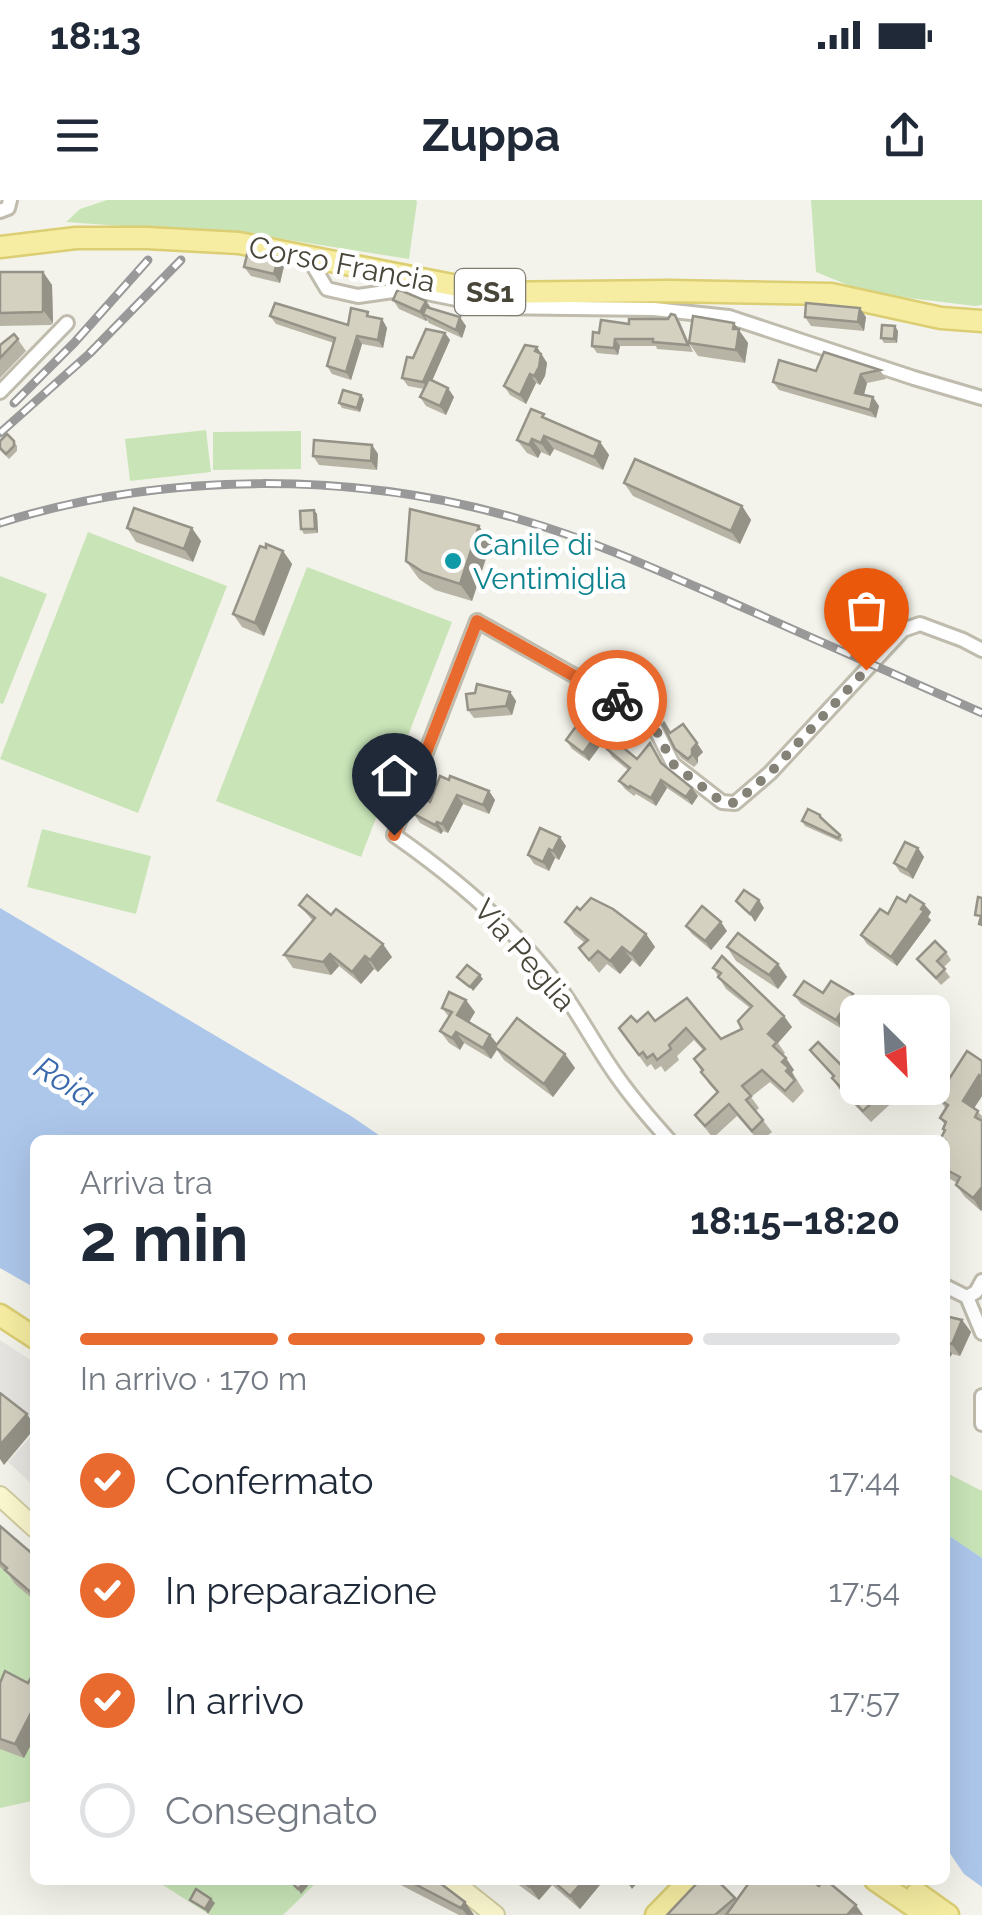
<!DOCTYPE html>
<html lang="it">
<head>
<meta charset="utf-8">
<style>
	:root { --surface:#fff; --page:#f2f2f3; --text:#1f2937; --muted:#747a83; --line:#e0e1e3; --accent:#e96a2e }
	body { margin:0; font-family:Raleway,sans-serif; background:var(--page); color:var(--text); height:100vh; display:flex; flex-direction:column; font-size:38px; white-space:nowrap }
	* { box-sizing:border-box; margin:0 }
	p { font-size:32px; color:var(--muted) }
	.icon { flex:none; width:55px; height:55px; fill:none; stroke:currentColor; stroke-width:2; stroke-linecap:round; stroke-linejoin:round }
	.map { position:relative; flex:1; overflow:hidden }
	.drawer { position:absolute; left:30px; top:935px; width:920px; height:750px; display:flex; flex-direction:column; background:var(--surface); border-radius:15px; box-shadow:0 10px 40px #0002 }
	.drawer>* { flex:none }
	.needle { width:65px; rotate:156deg }
	.buttons { position:absolute; left:840px; top:795px; display:grid; gap:20px }
	.buttons a { display:grid; place-items:center; width:110px; height:110px; border-radius:15px; background:var(--surface); box-shadow:0 10px 40px #0002; font-size:50px }
	.pin { position:absolute; display:grid; place-items:center; width:85px; height:85px; color:#fff; margin:-102px -42px; border-radius:50% 50% 50% 0; rotate:-45deg; box-shadow:0 0 10px #0007 }
	.pin .icon { rotate:45deg }
	.courier { position:absolute; display:grid; place-items:center; width:100px; height:100px; margin:-50px; border:8px solid #e96a2e; border-radius:50%; background:#fff; color:#222; box-shadow:0 2px 12px #0007 }
	.summary em { font-style:normal; font-weight:700 }
	.summary div { display:flex; flex-direction:column-reverse }
	.summary { display:flex; align-items:center; justify-content:space-between; height:170px; padding:0 50px }
	h1 { font-size:65px; font-weight:700; line-height:75px }
	.bar { display:grid; grid-template-columns:repeat(4,1fr); gap:15px 10px; align-content:center; height:120px; padding:0 50px }
	.bar i { height:12px; border-radius:8px; background:var(--line) }
	.bar .on { background:var(--accent) }
	.bar p { grid-column:span 4 }
	ol { padding:0 50px; list-style:none }
	li { display:flex; align-items:center; gap:30px; height:110px }
	li p { margin-inline-start:auto }
	li .icon { padding:10px; border-radius:50%; background:var(--accent); color:#fff; stroke-width:4 }
	li:last-child { color:var(--muted) }
	li i { width:55px; height:55px; border:5px solid var(--line); border-radius:50% }
	.status { display:flex; justify-content:space-between; align-items:center; height:70px; padding:0 50px; background:var(--surface); direction:ltr }
	.status svg { height:28px; fill:currentColor }
	header { display:flex; justify-content:space-between; align-items:center; height:130px; padding:0 50px; background:var(--surface); font-size:45px; font-weight:700 }
	.map>svg:first-child { display:block }
	.green { fill:#c9e5b8 }
	.parking { fill:#e6e5e2 }
	.water { fill:#adc7eb }
	.lines { fill:none; stroke-linecap:round; stroke-linejoin:round }
	.minor-casing { stroke:#bfbcae; stroke-width:18 }
	.secondary-casing { stroke:#d0cb9f; stroke-width:22 }
	.primary-casing { stroke:#dbce73; stroke-width:25 }
	.minor { stroke:#fff; stroke-width:12 }
	.secondary { stroke:#fbf8cf; stroke-width:18 }
	.primary { stroke:#f6eda2; stroke-width:20 }
	.rail-casing { stroke:#999; stroke-width:9 }
	.rail { stroke:#fff; stroke-width:5; stroke-dasharray:15; stroke-linecap:butt }
	.wall { fill:#b7b4a6 }
	.shaded-wall { fill:#959287 }
	.building { fill:#d5d1c1; stroke:#959287; stroke-width:2.5 }
	.done { stroke:#848277; stroke-width:10; stroke-dasharray:0 18 }
	.route { stroke:#e96a2e; stroke-width:12 }
	.culture-dot { fill:#0f9aa8; stroke:#fff; stroke-width:4 }
	.labels { text-anchor:middle; dominant-baseline:central; stroke-width:9; stroke-linejoin:round; paint-order:stroke }
	.shield { fill:#fff; stroke:#7f7d74; stroke-width:2.5 }
	.shield-label { font-size:28px; font-weight:bold; fill:#484539 }
	.street-label { font-size:30px; fill:#484539; stroke:#fff }
	.culture-label { font-size:30px; fill:#0d838f; stroke:#fff; text-anchor:start }
	.water-label { font-size:32px; font-style:italic; fill:#3a69ac; stroke:#fff }
</style>
</head>
<body>
<div class="status"><b>18:13</b><svg viewBox="0 0 49 12"><path d="M0 12V9h3v3zM5 12V6h3v6zM10 12V3h3v9zM15 12V0h3v12zM26 1h20v11H26zM47 4h2v5h-2z"/></svg></div>
<header><svg class="icon" aria-label="menu" viewBox="0 0 24 24"><path d="M4 6h16M4 12h16M4 18h16"/></svg>Zuppa<svg class="icon" aria-label="share" viewBox="0 0 24 24"><path d="M12 15V3M7 8l5-5 5 5M5 13v7h14v-7"/></svg></header>
<div class="map">
<svg width="982" height="1715" viewBox="0 0 982 1715">
	<rect width="100%" height="100%" fill="#f4f3eb"/>
	<g class="green">
		<polygon points="107,0 416,0 417,2 409,59 270,37 66,22 80,9"/>
		<polygon points="811,0 982,0 982,105 975,106 867,93 816,72"/>
		<polygon points="206,230 211,272 130,281 125,239"/>
		<polygon points="301,231 301,269 213,270 213,232"/>
		<polygon points="88,332 227,386 138,613 0,559"/>
		<polygon points="307,367 452,422 361,657 216,601"/>
		<polygon points="0,376 47,394 3,504 0,503"/>
		<polygon points="42,629 151,656 136,714 27,687"/>
		<polygon points="945,1272 982,1291 982,1358 945,1333"/>
		<polygon points="0,1328 35,1357 35,1603 32,1601 0,1608"/>
		<polygon points="155,1680 315,1680 317,1682 283,1715 210,1715"/>
	</g>
	<g class="parking">
		<polygon points="0,1140 35,1163 35,1221 0,1191"/>
		<polygon points="35,1232 35,1287 8,1262"/>
	</g>
	<g class="water">
		<polygon points="0,708 351,916 386,940 35,940 35,1088 0,1068"/>
		<polygon points="945,1333 982,1358 982,1687 964,1674 945,1646"/>
	</g>
	<g class="lines">
		<defs>
			<g id="minor">
				<polyline points="0,11 8,8 10,0"/>
				<polyline points="308,57 327,89 358,96 407,89 496,107 654,109 729,117 914,178 982,198"/>
				<polyline points="0,192 67,123"/>
				<path d="M669,940C650,919 632,898 616,875C597,848 581,818 562,791C516,729 457,679 394,635L477,421L650,518L673,564L722,602L735,603L770,573L903,430L920,424L963,440L982,450"/>
				<polyline points="945,1086 967,1097 982,1133"/>
				<polyline points="967,1097 976,1092 982,1081"/>
				<polyline points="982,1196 982,1224"/>
			</g>
			<g id="secondary">
				<polyline points="0,1296 35,1328"/>
				<polyline points="451,1680 495,1715"/>
			</g>
			<g id="primary">
				<polyline points="0,47 76,38 147,38 239,43 493,93 669,91 831,94 941,118 982,121"/>
				<polyline points="0,1115 35,1138"/>
				<polyline points="875,1680 926,1715"/>
				<polyline points="917,1693 948,1715"/>
				<polyline points="656,1715 690,1680"/>
			</g>
		</defs>
		<use href="#minor" class="minor-casing"/>
		<use href="#secondary" class="secondary-casing"/>
		<use href="#primary" class="primary-casing"/>
		<use href="#minor" class="minor"/>
		<use href="#secondary" class="secondary"/>
		<use href="#primary" class="primary"/>
		<defs>
			<g id="rail">
				<polyline points="14,203 74,143 148,60"/>
				<polyline points="0,233 89,154 181,60"/>
				<path d="M0,323C163,271 358,271 522,320C595,341 664,373 733,403C816,440 899,476 982,513"/>
			</g>
		</defs>
		<use href="#rail" class="rail-casing"/>
		<use href="#rail" class="rail"/>
	</g>
	<g class="wall">
		<polygon points="284,66 280,83 251,76 244,67"/>
		<polygon points="0,72 43,72 52,85 53,123 51,125 0,126"/>
		<polygon points="393,100 426,101 432,109 466,126 462,138 429,123 427,120 426,121 399,109"/>
		<polygon points="675,115 680,122 693,152 657,149 656,146 620,146 618,155 597,153 592,146 599,133 629,124 668,119"/>
		<polygon points="270,116 348,125 372,117 382,119 387,128 383,148 362,144 351,180 332,174 327,166 334,143 276,124"/>
		<polygon points="805,117 866,117 864,131 811,126"/>
		<polygon points="734,123 748,143 745,163 698,156 689,143"/>
		<polygon points="898,131 897,143 884,143 881,138"/>
		<polygon points="445,133 450,140 432,180 454,197 446,215 426,206 420,197 424,189 408,186 402,178 413,158"/>
		<polygon points="14,134 26,151 0,178 0,145"/>
		<polygon points="537,147 547,163 545,176 540,185 536,183 526,204 510,195 504,186"/>
		<polygon points="880,170 886,179 867,183 864,195 879,206 876,218 779,190 773,182 816,171"/>
		<polygon points="364,199 360,212 342,208 339,203"/>
		<polygon points="547,219 600,242 609,255 603,270 554,249 550,256 541,252 538,258 527,253 517,240"/>
		<polygon points="0,241 14,241 17,246 17,251 9,259 0,250"/>
		<polygon points="372,245 378,254 377,270 319,265 313,256"/>
		<polygon points="624,283 742,306 751,320 740,344 633,296"/>
		<polygon points="314,310 317,314 318,333 304,334 301,329"/>
		<polygon points="127,328 201,341 193,362 136,342"/>
		<polygon points="491,343 472,401 435,390 419,379 406,361"/>
		<polygon points="266,348 283,351 292,364 264,436 242,427 233,414"/>
		<polygon points="510,492 516,501 512,515 474,518 468,510 475,493"/>
		<polygon points="671,533 703,552 698,557 698,563 694,567 681,558 675,549"/>
		<polygon points="597,534 603,542 589,561 572,549 566,540"/>
		<polygon points="650,543 663,565 698,596 692,605 667,588 656,606 636,594 634,596 625,589 619,581 628,570 612,557 607,549 637,559"/>
		<polygon points="449,580 489,591 495,600 489,614 463,604 448,633 443,631 441,634 420,623 414,614 430,602"/>
		<polygon points="820,615 840,635 843,640 841,642 805,626 802,621"/>
		<polygon points="566,646 559,660 555,658 549,671 534,664 528,655"/>
		<polygon points="918,648 924,657 913,679 900,672 894,663"/>
		<polygon points="299,705 331,715 392,757 378,772 374,769 361,784 339,766 331,775 293,768 284,755 313,721"/>
		<polygon points="580,710 646,734 655,747 640,767 632,760 620,774 607,764 599,773 579,748 585,743 575,735 565,722"/>
		<polygon points="931,712 928,717 931,720 897,766 867,744 861,735 888,714"/>
		<polygon points="686,726 727,731 711,750 692,734"/>
		<polygon points="727,747 778,764 787,777 778,789 736,761"/>
		<polygon points="946,752 951,760 943,768 950,777 941,785 917,759"/>
		<polygon points="713,768 792,827 778,843 785,853 783,855 794,870 792,872 804,891 793,903 770,882 751,897 759,908 756,911 772,932 762,940 758,940 737,916 713,938 695,915 717,893 709,884 694,859 703,850 694,840 677,856 679,860 665,872 661,866 655,870 651,864 647,867 619,828 637,822 655,821 687,798 721,839 742,829 750,808 726,789"/>
		<polygon points="823,793 859,803 842,829 801,804 794,795"/>
		<polygon points="442,808 475,812 469,822 497,844 565,854 575,868 553,897 504,860 497,850 491,859 464,843 460,850 449,843 440,831 449,817"/>
		<polygon points="810,850 858,888 920,888 920,895 899,896 871,922 839,889 832,878 833,877"/>
		<polygon points="982,861 982,896 974,908 982,916 981,1011 965,997 956,985 957,983 945,976 945,931 943,929 945,925 940,918 946,909 939,899"/>
		<polygon points="945,1116 962,1120 971,1132 960,1156 952,1154 945,1165"/>
		<polygon points="0,1326 35,1356 35,1401 15,1384 9,1375 0,1367"/>
		<polygon points="35,1471 35,1537 24,1558 0,1549 0,1483 28,1483"/>
		<polygon points="391,1680 436,1680 465,1702 474,1715 459,1715"/>
		<polygon points="512,1680 604,1680 580,1709 552,1685 539,1700"/>
		<polygon points="717,1680 737,1700 863,1715 667,1715"/>
	</g>
	<g class="shaded-wall">
		<polygon points="278,57 284,66 280,83 274,74"/>
		<polygon points="43,72 52,85 53,123 43,110"/>
		<polygon points="426,101 432,110 423,114 427,120 426,121 420,112"/>
		<polygon points="860,108 866,117 864,131 858,122"/>
		<polygon points="460,117 466,126 462,138 456,130"/>
		<polygon points="382,119 387,128 383,148 378,140"/>
		<polygon points="734,123 748,143 745,163 736,150 733,129"/>
		<polygon points="895,126 898,131 897,143 894,139"/>
		<polygon points="445,133 450,140 428,190 423,182"/>
		<polygon points="357,136 362,144 351,180 346,172"/>
		<polygon points="615,139 620,146 618,155 614,148"/>
		<polygon points="537,147 547,163 545,176 540,185 534,176 535,151"/>
		<polygon points="530,174 536,183 526,204 520,195"/>
		<polygon points="861,174 867,183 862,202 855,193"/>
		<polygon points="448,188 454,197 446,215 440,206"/>
		<polygon points="361,195 364,199 360,212 357,208"/>
		<polygon points="873,197 879,206 876,218 870,210"/>
		<polygon points="544,236 554,249 550,256 541,243"/>
		<polygon points="532,239 541,252 538,258 529,245"/>
		<polygon points="600,242 609,255 603,270 594,257"/>
		<polygon points="372,245 378,254 377,270 371,261"/>
		<polygon points="742,306 751,320 740,344 731,331"/>
		<polygon points="314,310 317,314 318,333 315,329"/>
		<polygon points="479,326 491,343 472,401 460,384"/>
		<polygon points="192,328 201,341 193,362 184,349"/>
		<polygon points="283,351 292,364 264,436 255,423"/>
		<polygon points="510,492 516,501 512,515 506,506"/>
		<polygon points="597,534 603,542 589,561 583,553"/>
		<polygon points="697,543 703,552 698,557 698,563 692,555 692,549"/>
		<polygon points="661,580 667,588 656,606 651,598"/>
		<polygon points="692,588 698,596 692,605 686,597"/>
		<polygon points="489,591 495,600 489,614 483,605"/>
		<polygon points="457,595 463,604 448,633 442,624"/>
		<polygon points="437,622 443,631 441,634 435,625"/>
		<polygon points="560,637 566,646 559,660 553,651"/>
		<polygon points="918,648 924,657 913,679 907,670"/>
		<polygon points="549,649 555,658 549,671 543,662"/>
		<polygon points="759,700 764,708 755,722 750,714"/>
		<polygon points="924,704 931,712 928,717 931,720 897,766 891,757"/>
		<polygon points="721,722 727,731 711,750 705,741"/>
		<polygon points="646,734 655,747 640,767 631,754"/>
		<polygon points="383,744 392,757 378,772 370,760"/>
		<polygon points="622,747 632,760 620,774 610,761"/>
		<polygon points="330,754 339,766 331,775 323,762"/>
		<polygon points="365,756 374,769 361,784 352,772"/>
		<polygon points="778,764 787,777 778,789 769,775"/>
		<polygon points="480,775 483,779 473,791 470,787"/>
		<polygon points="853,794 859,803 842,829 836,820"/>
		<polygon points="466,800 475,812 466,827 457,815"/>
		<polygon points="784,816 792,827 778,843 768,834"/>
		<polygon points="456,832 464,843 460,850 452,838"/>
		<polygon points="490,835 499,846 491,859 483,848"/>
		<polygon points="565,854 575,868 553,897 544,884"/>
		<polygon points="786,858 794,870 792,872 796,881 786,871 782,862"/>
		<polygon points="979,875 982,880 982,896 971,913 963,901"/>
		<polygon points="982,987 982,1010 981,1011 973,998"/>
		<polygon points="962,1120 971,1132 960,1156 952,1144"/>
		<polygon points="945,1144 952,1154 945,1165"/>
		<polygon points="27,1214 35,1226 35,1228 4,1265 0,1259 0,1245"/>
		<polygon points="35,1505 35,1537 24,1558 15,1544"/>
		<polygon points="306,1680 313,1680 301,1694 298,1689"/>
		<polygon points="536,1680 548,1680 552,1685 539,1700 530,1687"/>
		<polygon points="584,1680 604,1680 580,1709 570,1696"/>
		<polygon points="626,1680 640,1680 632,1689"/>
		<polygon points="211,1699 215,1703 208,1714 205,1709"/>
		<polygon points="465,1702 474,1715 467,1715 461,1708"/>
		<polygon points="856,1705 863,1715 848,1714"/>
	</g>
	<g class="building">
		<polygon points="248,51 278,57 274,74 244,67"/>
		<polygon points="0,72 43,72 43,110 42,112 0,113"/>
		<polygon points="400,90 426,101 420,112 393,100 397,91"/>
		<polygon points="275,103 348,125 351,108 368,112 367,116 382,119 378,140 357,136 346,172 327,166 335,138 270,116"/>
		<polygon points="806,103 860,108 858,122 805,117"/>
		<polygon points="426,107 460,117 456,130 423,114"/>
		<polygon points="671,114 675,115 688,145 653,142 653,139 615,139 614,148 592,146 593,132 599,133 601,120 629,124 629,119 668,119"/>
		<polygon points="693,116 734,123 733,129 739,129 736,150 689,143"/>
		<polygon points="882,125 895,126 894,139 881,138"/>
		<polygon points="426,129 445,133 423,182 402,178 407,157 413,158"/>
		<polygon points="14,134 18,139 0,158 0,145"/>
		<polygon points="525,145 537,147 535,151 541,154 539,167 534,176 530,174 520,195 504,186"/>
		<polygon points="824,152 880,170 861,174 855,193 873,197 870,210 773,182 779,160 816,171"/>
		<polygon points="429,179 448,188 440,206 420,197"/>
		<polygon points="343,190 361,195 357,208 339,203"/>
		<polygon points="531,209 544,214 542,217 600,242 594,257 544,236 541,243 532,239 529,245 517,240"/>
		<polygon points="7,234 14,241 14,246 6,254 0,248 0,241"/>
		<polygon points="314,240 372,245 371,261 313,256"/>
		<polygon points="635,259 742,306 731,331 624,283"/>
		<polygon points="134,308 192,328 184,349 127,328"/>
		<polygon points="410,309 479,326 460,384 423,372 406,361"/>
		<polygon points="314,310 315,329 301,329 300,311"/>
		<polygon points="266,344 283,351 255,423 233,414 260,346 266,348"/>
		<polygon points="477,484 510,492 506,506 468,510 466,494 475,493"/>
		<polygon points="580,521 597,534 583,553 566,540"/>
		<polygon points="664,523 670,533 683,524 697,543 692,549 692,555 688,559 675,549 663,525"/>
		<polygon points="614,540 637,559 650,543 661,563 692,588 686,597 661,580 651,598 630,586 629,588 619,581 630,568 607,549"/>
		<polygon points="440,576 449,580 450,576 489,591 483,605 457,595 442,624 437,622 435,625 414,614 422,598 430,602"/>
		<polygon points="808,609 820,615 820,617 840,635 838,638 802,621"/>
		<polygon points="540,628 560,637 553,651 549,649 543,662 528,655"/>
		<polygon points="905,642 918,648 907,670 894,663"/>
		<polygon points="744,690 759,700 750,714 736,701"/>
		<polygon points="307,695 331,715 336,709 383,744 370,760 365,756 352,772 330,754 323,762 284,755 315,718 299,705"/>
		<polygon points="910,695 924,704 921,709 924,711 891,757 861,735 880,709 888,714 897,697 906,702"/>
		<polygon points="978,697 982,698 982,725 979,724 981,716 975,715"/>
		<polygon points="591,698 613,709 646,734 631,754 622,747 610,761 598,751 589,760 579,748 588,740 565,722 577,707 580,710"/>
		<polygon points="702,706 721,722 705,741 686,726"/>
		<polygon points="738,733 778,764 769,775 727,747"/>
		<polygon points="935,741 946,752 937,761 945,769 936,778 917,759"/>
		<polygon points="722,756 784,816 768,834 777,842 773,846 786,858 782,862 789,868 786,871 795,880 785,891 762,870 742,886 751,896 746,900 763,920 752,931 729,904 705,926 695,915 718,892 701,872 703,870 694,859 705,849 686,828 669,845 671,849 657,860 653,854 647,858 643,852 639,855 619,828 631,816 637,822 648,812 655,821 687,798 721,839 742,829 738,821 752,806 718,777 721,773 713,768"/>
		<polygon points="467,765 480,775 470,787 457,777"/>
		<polygon points="804,781 823,793 831,781 853,794 836,820 794,795"/>
		<polygon points="449,792 466,800 457,815 490,835 483,848 456,832 452,838 440,831 452,812 442,808"/>
		<polygon points="517,818 565,854 544,884 495,847"/>
		<polygon points="818,842 843,867 852,858 858,856 858,888 888,888 863,911 832,878 834,876 810,850"/>
		<polygon points="967,851 982,861 982,877 979,875 963,901 978,911 975,917 982,921 982,987 973,998 956,985 960,977 945,969 945,940 940,940 945,930 943,929 946,922 940,918 948,905 939,899 941,894 940,893"/>
		<polygon points="945,1116 962,1120 952,1144 945,1142"/>
		<polygon points="0,1193 27,1214 0,1245"/>
		<polygon points="0,1326 35,1356 35,1396 5,1370 7,1368 0,1362"/>
		<polygon points="5,1471 28,1483 35,1471 35,1505 15,1544 0,1539 0,1483"/>
		<polygon points="289,1680 306,1680 298,1689"/>
		<polygon points="407,1680 436,1680 465,1702 461,1708"/>
		<polygon points="521,1680 536,1680 530,1687"/>
		<polygon points="552,1680 584,1680 570,1696"/>
		<polygon points="700,1680 717,1680 735,1698 715,1715 667,1715"/>
		<polygon points="751,1680 810,1680 819,1686 823,1680 826,1680 856,1705 848,1714 849,1715 726,1715"/>
		<polygon points="196,1689 211,1699 205,1709 190,1700"/>
	</g>
	<g class="lines">
		<polyline class="done" points="617,500 650,518 673,564 722,602 735,603 770,573 866,470"/>
		<polyline class="route" points="394,635 477,421 617,500"/>
	</g>
	<circle class="culture-dot" cx="453" cy="361" r="10"/>
	<g class="labels">
		<rect class="shield" x="455" y="69" width="70" height="46" rx="8"/>
		<g class="shield-label">
			<text x="490" y="92">SS1</text>
		</g>
		<g class="street-label">
			<text transform="translate(342 64) rotate(11)">Corso Francia</text>
			<text transform="translate(525 755) rotate(49)">Via Peglia</text>
		</g>
		<g class="culture-label">
			<text x="473" y="344">Canile di<tspan x="473" dy="34">Ventimiglia</tspan></text>
		</g>
		<g class="water-label">
			<text transform="translate(65 881) rotate(32)">Roia</text>
		</g>
	</g>
</svg>
<div class="buttons">
<a><svg class="needle" viewBox="-14 -14 28 28"><path d="M0-13l5 13h-10z" fill="#e53935"/><path d="M0 13l5-13h-10z" fill="#747a83"/></svg></a>
</div>
<div class="pin" style="left:866px;top:470px;background:#ea580c"><svg class="icon" aria-label="bag" viewBox="0 0 24 24"><path d="M5 8h14l-1 12H6zM9 8a3 3 0 0 1 6 0"/></svg></div>
<div class="pin" style="left:394px;top:635px;background:#1f2937"><svg class="icon" aria-label="home" viewBox="0 0 24 24"><path d="M3 11l9-7 9 7M6 9v11h12V9"/></svg></div>
<div class="courier" style="left:617px;top:500px"><svg class="icon" aria-label="bike" viewBox="0 0 24 24"><circle cx="6" cy="16" r="4"/><circle cx="18" cy="16" r="4"/><path d="M6 16l4-8h5l3 8M10 8l3 8H6M13 5h3"/></svg></div>
<section class="drawer">
<div class="summary"><div><h1>2 min</h1><p>Arriva tra</p></div><em>18:15–18:20</em></div>
<div class="bar"><i class="on"></i><i class="on"></i><i class="on"></i><i></i><p>In arrivo · 170 m</p></div>
<ol>
<li><svg class="icon" aria-label="check" viewBox="0 0 24 24"><path d="M5 12l5 5 9-10"/></svg>Confermato<p>17:44</p></li>
<li><svg class="icon" aria-label="check" viewBox="0 0 24 24"><path d="M5 12l5 5 9-10"/></svg>In preparazione<p>17:54</p></li>
<li><svg class="icon" aria-label="check" viewBox="0 0 24 24"><path d="M5 12l5 5 9-10"/></svg>In arrivo<p>17:57</p></li>
<li><i></i>Consegnato</li>
</ol>
</section>
</div>
</body>
</html>
